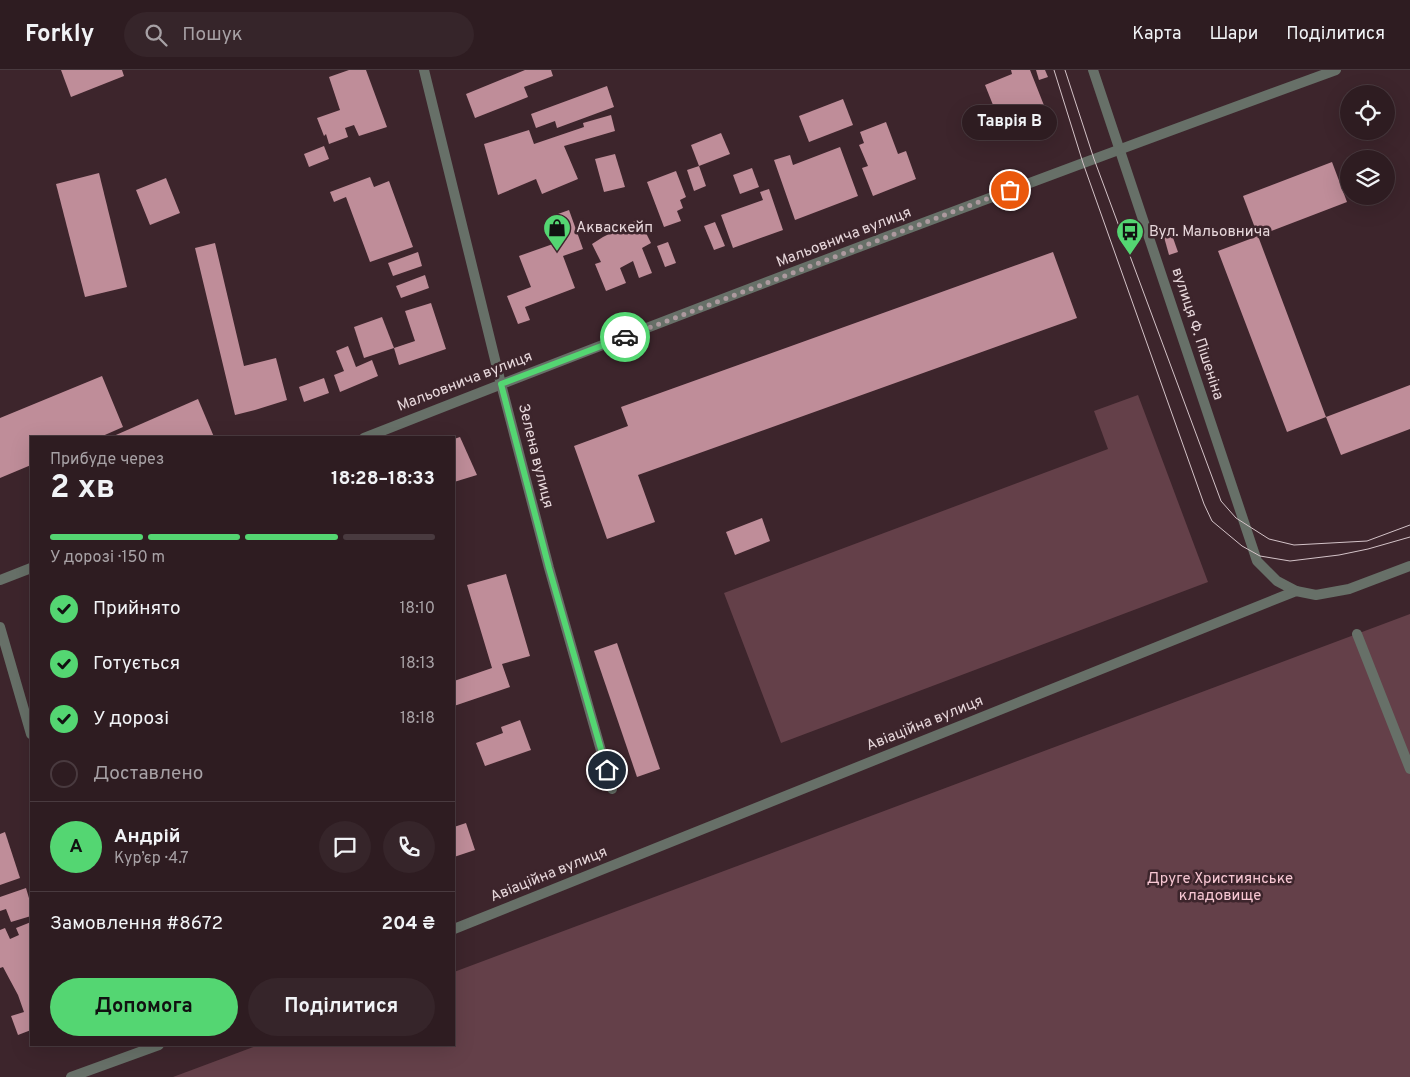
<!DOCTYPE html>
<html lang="uk">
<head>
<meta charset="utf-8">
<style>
	:root { --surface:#2e1c21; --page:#36252a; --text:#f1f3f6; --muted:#a7a1a5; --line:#493a3f; --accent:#54d672 }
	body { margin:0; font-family:Overpass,sans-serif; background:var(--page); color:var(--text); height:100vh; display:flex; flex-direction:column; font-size:19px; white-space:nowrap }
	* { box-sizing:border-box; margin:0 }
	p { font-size:16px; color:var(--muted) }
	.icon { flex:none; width:28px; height:28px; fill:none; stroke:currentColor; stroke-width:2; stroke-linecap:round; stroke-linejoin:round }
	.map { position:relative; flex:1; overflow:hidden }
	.details { position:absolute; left:30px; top:366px; width:425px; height:610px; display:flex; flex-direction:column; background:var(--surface); border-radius:0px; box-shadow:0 5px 20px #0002,0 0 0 1px var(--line) }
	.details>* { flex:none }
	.buttons { position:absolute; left:1340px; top:15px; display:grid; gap:10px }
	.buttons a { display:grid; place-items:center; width:55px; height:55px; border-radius:50%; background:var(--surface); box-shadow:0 5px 20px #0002,0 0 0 1px var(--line); font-size:25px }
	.pin { position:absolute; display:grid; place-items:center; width:42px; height:42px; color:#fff; margin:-21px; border:2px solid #fff; border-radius:50%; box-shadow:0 1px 5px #0007 }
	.courier { position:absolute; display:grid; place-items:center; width:50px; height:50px; margin:-25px; border:4px solid #54d672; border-radius:50%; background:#fff; color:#222; box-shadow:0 1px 6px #0007 }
	.bubble { position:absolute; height:35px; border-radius:18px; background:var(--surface); box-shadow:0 5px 20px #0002,0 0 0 1px var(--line); font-size:16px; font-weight:700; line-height:35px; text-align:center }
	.headline em { font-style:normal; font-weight:700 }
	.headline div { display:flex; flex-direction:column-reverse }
	.headline { display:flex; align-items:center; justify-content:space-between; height:85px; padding:0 20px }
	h1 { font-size:32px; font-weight:700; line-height:38px }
	.bar { display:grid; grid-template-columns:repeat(4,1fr); gap:8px 5px; align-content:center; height:60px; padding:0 20px }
	.bar i { height:6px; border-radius:4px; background:var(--line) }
	.bar .current { background:var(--accent) }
	.bar p { grid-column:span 4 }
	.line { display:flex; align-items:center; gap:12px; padding:0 20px; border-top:1px solid var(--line) }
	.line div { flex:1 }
	.round { display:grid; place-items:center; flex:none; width:52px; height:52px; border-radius:26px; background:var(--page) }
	ol { padding:0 20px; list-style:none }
	li { display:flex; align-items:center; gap:15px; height:55px }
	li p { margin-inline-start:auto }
	li .icon { padding:5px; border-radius:50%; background:var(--accent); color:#111; stroke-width:4 }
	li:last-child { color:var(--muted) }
	li i { width:28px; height:28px; border:2px solid var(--line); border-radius:50% }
	.button { display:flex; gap:10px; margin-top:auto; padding:10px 20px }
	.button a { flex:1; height:58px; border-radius:30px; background:var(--accent); color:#111; font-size:20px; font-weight:700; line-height:58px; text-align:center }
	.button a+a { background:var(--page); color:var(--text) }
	header { display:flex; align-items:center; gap:30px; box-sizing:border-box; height:70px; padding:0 25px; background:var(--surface); border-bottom:1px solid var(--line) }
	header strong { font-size:24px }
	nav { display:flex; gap:28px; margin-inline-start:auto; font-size:18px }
	.search { width:350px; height:45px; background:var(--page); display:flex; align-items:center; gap:12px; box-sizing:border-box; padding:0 18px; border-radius:28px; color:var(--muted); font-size:19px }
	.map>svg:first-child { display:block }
	.green { fill:#644049 }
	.building { fill:#bf8d99 }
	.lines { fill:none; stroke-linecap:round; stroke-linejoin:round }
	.service { stroke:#677068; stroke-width:10 }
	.minor { stroke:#677068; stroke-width:10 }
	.tram { stroke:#d4c3c8; stroke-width:1 }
	.done { stroke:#ac999e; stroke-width:5; stroke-dasharray:0 9 }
	.route { stroke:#54d672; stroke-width:6 }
	.labels { text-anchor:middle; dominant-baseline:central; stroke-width:5; stroke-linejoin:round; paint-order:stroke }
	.poi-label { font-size:15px; fill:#e7d7db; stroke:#3d252c; text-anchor:start }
	.street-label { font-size:15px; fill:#e7d7db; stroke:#3d252c }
	.park-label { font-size:15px; fill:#f7c7d3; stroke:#3d252c }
</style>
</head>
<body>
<header>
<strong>Forkly</strong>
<div class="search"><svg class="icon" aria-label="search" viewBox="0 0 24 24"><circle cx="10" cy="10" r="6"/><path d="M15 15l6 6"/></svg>Пошук</div>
<nav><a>Карта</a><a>Шари</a><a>Поділитися</a></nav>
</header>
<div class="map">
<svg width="1410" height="1007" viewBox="0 0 1410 1007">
	<rect width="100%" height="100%" fill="#3d252c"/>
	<g class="green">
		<polygon points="1138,325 1208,512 781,673 724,523 1108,379 1094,341"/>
		<polygon points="1410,544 1410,1007 173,1007 259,975 454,975 454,902"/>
	</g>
	<g class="building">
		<polygon points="61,0 122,0 124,6 71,27"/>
		<polygon points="349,0 366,0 387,57 359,66 354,55 345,58 348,67 329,74 326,64 324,66 317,48 340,40 329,7"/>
		<polygon points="525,0 551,0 553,6 524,17 528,27 475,48 466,24"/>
		<polygon points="1011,0 1030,0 1049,48 1005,65 985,15 1012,4"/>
		<polygon points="1036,0 1045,0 1048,7 1039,10"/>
		<polygon points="607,16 614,37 557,58 555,51 536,58 531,44"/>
		<polygon points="843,29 853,55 809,72 799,46"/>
		<polygon points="611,45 615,61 564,76 578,109 542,124 536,109 498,125 484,74 529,60 534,74 584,57 583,53"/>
		<polygon points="886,52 898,84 906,81 916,109 873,126 862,98 868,96 859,75 864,73 860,62"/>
		<polygon points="721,63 730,84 699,96 691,75"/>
		<polygon points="324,76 329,89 309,97 304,84"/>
		<polygon points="840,77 858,126 795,150 774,90 790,85 793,95"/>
		<polygon points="615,84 625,117 604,122 595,89"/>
		<polygon points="1332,92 1347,132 1258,166 1326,347 1287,362 1218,181 1258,166 1243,126"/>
		<polygon points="699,96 706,116 694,121 687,100"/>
		<polygon points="752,98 759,117 740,124 733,105"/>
		<polygon points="676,101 686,127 680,130 683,138 677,141 681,151 664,157 647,112"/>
		<polygon points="99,103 127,217 85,227 56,114"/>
		<polygon points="370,107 374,117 389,111 413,177 370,192 346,127 334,132 330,122"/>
		<polygon points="166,108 180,143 150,155 136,120"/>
		<polygon points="769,119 783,160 733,178 721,145 763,130 760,122"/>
		<polygon points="569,140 583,179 563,186 575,218 525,237 530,250 518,254 507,226 531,217 519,186 567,169 558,144"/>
		<polygon points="639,149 651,173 642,178 652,203 639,208 633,191 620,198 626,213 606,221 595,194 601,192 592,174 603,167"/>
		<polygon points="715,152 725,176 714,180 704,156"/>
		<polygon points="1172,165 1178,182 1169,185 1164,167"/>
		<polygon points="668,172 676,193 665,197 657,176"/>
		<polygon points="215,173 244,296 276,288 287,330 255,340 235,345 195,178"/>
		<polygon points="418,182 422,196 393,206 388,193"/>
		<polygon points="1053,182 1077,248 638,405 655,452 607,469 574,376 628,356 621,337"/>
		<polygon points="425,205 429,218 401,228 396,216"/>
		<polygon points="431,233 446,279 399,295 394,278 415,271 405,241"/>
		<polygon points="382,247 394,278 364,288 354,257"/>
		<polygon points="348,276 356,297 372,290 378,306 340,322 334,305 344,301 336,281"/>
		<polygon points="102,306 123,357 98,368 31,368 31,395 0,408 0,348"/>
		<polygon points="324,308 329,323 304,332 299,317"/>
		<polygon points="1410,315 1410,359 1341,385 1326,347"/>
		<polygon points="198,329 214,367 109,368"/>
		<polygon points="460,367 477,405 454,412 454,369"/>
		<polygon points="762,448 770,471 735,485 726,462"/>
		<polygon points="506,504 530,586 502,594 510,617 454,636 454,611 492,598 467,515"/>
		<polygon points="617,573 660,699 637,707 594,581"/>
		<polygon points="520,650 531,680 485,696 476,673 503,663 501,657"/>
		<polygon points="466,753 475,780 454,787 454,757"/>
		<polygon points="5,762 20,808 0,815 0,764"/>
		<polygon points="26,818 31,835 31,846 11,852 6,839 0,841 0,827"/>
		<polygon points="31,852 31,960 18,965 11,946 24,942 18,925 3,897 0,898 0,860 5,858 10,869 19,865 16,858"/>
	</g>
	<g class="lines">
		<polyline class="service" points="1357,564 1410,699"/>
		<g class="minor">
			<polyline points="424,0 501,314 549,498 612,719"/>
			<polyline points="1093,0 1257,491 1277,511 1296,521"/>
			<path d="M364,368C686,241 1010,119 1336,0"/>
			<polyline points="0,510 31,498"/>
			<polyline points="0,557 31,664"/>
			<polyline points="454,859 1296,521 1316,525 1349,519 1410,496"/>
			<polyline points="71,1007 159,975"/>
		</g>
		<g class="tram">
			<polyline points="1054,0 1083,93 1204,434 1212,451 1242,476 1260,486 1290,491 1339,485 1368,479 1410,467"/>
			<polyline points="1065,0 1094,89 1221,431 1236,448 1269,469 1294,475 1367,471 1410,455"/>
		</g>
	</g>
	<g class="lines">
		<polyline class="done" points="625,267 1010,120"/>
		<polyline class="route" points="607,700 549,498 501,314 625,267"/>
	</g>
	<defs>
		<symbol id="shop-pin" viewBox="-11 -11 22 30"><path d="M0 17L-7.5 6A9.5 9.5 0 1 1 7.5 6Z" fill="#54d672" stroke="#3d252c"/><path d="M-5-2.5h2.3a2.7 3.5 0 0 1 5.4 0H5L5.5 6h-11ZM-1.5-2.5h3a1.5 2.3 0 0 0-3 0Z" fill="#111"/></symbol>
		<symbol id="bus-pin" viewBox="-11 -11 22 30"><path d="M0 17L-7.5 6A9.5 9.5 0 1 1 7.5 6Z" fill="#54d672" stroke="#3d252c"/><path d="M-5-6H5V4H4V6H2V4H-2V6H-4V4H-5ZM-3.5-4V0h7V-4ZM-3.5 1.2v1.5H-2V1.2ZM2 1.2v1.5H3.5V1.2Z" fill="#111"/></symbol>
	</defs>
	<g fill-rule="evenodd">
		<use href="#shop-pin" x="541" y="142" width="32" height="43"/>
		<use href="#bus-pin" x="1114" y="146" width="32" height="43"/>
	</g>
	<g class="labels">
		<g class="poi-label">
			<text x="576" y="158">Акваскейп</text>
			<text x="1149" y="162">Вул. Мальовнича</text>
		</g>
		<g class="street-label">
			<text transform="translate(844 168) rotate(-21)">Мальовнича вулиця</text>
			<text transform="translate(1197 264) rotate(72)">вулиця Ф. Пішеніна</text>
			<text transform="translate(465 312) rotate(-21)">Мальовнича вулиця</text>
			<text transform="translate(535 386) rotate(76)">Зелена вулиця</text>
			<text transform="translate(925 654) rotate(-22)">Авіаційна вулиця</text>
			<text transform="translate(549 805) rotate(-22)">Авіаційна вулиця</text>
		</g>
		<g class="park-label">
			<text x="1220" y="809">Друге Християнське<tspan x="1220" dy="17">кладовище</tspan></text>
		</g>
	</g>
</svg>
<div class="buttons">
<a><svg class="icon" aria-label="locate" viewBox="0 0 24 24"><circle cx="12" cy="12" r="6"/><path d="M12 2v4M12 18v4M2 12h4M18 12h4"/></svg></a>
<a><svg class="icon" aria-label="layers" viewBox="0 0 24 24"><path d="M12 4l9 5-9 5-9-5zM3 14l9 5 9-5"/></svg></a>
</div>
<div class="pin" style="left:1010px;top:120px;background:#ea580c"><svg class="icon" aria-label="bag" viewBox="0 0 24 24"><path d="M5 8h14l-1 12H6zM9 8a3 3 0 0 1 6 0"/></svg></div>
<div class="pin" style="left:607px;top:700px;background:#1f2937"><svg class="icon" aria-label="home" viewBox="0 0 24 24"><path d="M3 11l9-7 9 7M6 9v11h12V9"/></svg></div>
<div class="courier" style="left:625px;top:267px"><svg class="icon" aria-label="car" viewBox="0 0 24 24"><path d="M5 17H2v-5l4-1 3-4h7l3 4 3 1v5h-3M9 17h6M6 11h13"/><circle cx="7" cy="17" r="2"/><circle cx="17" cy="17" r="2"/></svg></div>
<div class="bubble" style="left:962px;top:35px;width:95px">Таврія В</div>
<section class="details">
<div class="headline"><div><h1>2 хв</h1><p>Прибуде через</p></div><em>18:28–18:33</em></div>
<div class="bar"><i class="current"></i><i class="current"></i><i class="current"></i><i></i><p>У дорозі · 150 m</p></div>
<ol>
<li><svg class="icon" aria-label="check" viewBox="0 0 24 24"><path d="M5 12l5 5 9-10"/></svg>Прийнято<p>18:10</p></li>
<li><svg class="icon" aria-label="check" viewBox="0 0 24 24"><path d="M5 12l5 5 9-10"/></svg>Готується<p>18:13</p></li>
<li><svg class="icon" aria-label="check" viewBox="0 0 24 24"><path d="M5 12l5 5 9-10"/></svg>У дорозі<p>18:18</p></li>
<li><i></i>Доставлено</li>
</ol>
<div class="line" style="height:90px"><b class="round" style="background:var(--accent);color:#111">А</b><div><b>Андрій</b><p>Кур’єр · 4.7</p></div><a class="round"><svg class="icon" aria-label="chat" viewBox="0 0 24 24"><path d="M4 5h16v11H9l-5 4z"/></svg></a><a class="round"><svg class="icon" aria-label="phone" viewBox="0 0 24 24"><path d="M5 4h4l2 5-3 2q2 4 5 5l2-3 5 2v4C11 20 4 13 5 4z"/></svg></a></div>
<div class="line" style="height:65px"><div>Замовлення #8672</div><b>204 ₴</b></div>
<div class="button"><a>Допомога</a><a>Поділитися</a></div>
</section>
</div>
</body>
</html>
